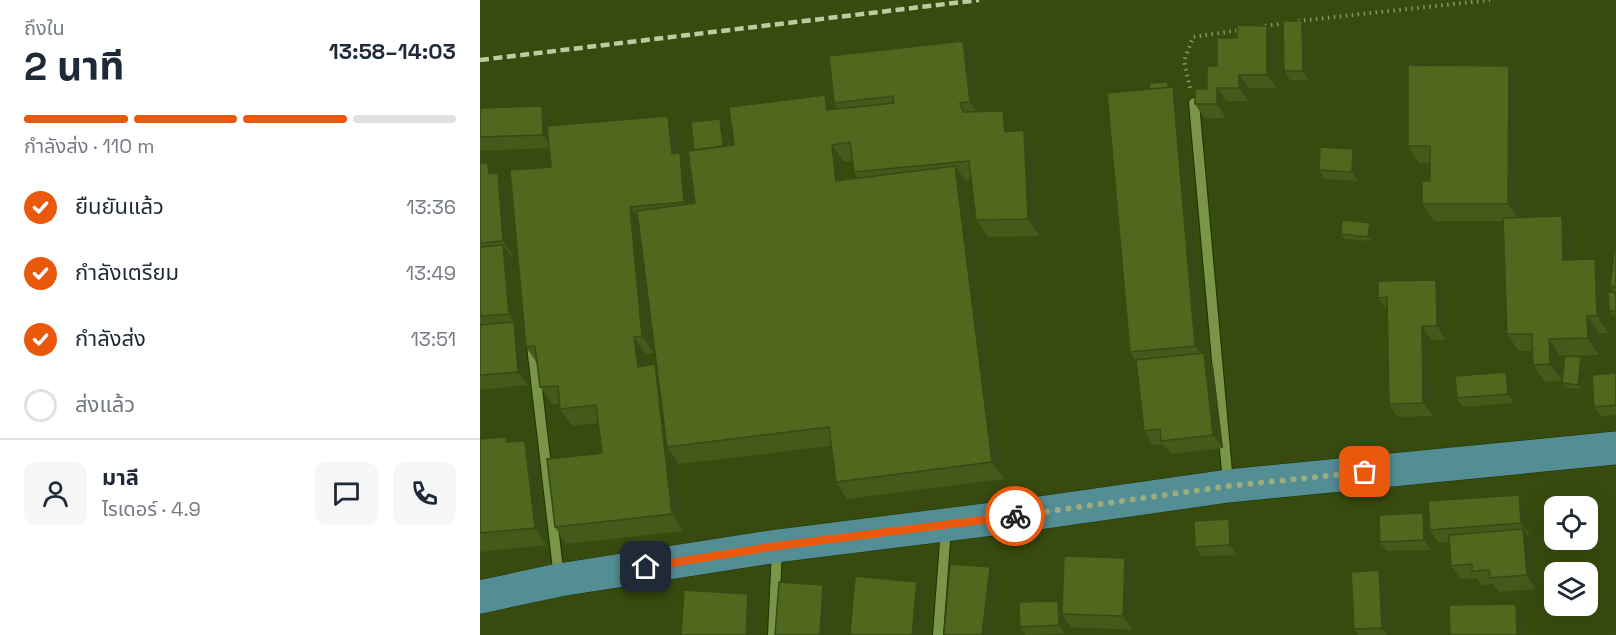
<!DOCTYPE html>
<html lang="th">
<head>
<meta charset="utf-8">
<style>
	:root { --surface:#fff; --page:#f6f6f7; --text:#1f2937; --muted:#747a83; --line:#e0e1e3; --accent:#ea580c }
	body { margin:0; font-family:"Space Grotesk","Noto Sans Thai",sans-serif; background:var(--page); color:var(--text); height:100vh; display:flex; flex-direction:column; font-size:22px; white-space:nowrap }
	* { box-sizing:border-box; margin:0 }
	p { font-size:20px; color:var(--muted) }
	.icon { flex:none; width:33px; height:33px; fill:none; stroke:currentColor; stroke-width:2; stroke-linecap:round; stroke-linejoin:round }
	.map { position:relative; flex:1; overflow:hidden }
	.panel { display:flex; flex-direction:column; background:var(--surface); width:480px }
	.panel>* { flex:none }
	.controls { position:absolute; left:1064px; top:496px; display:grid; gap:12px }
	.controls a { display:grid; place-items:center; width:54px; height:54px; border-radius:12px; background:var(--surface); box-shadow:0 6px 24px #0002; font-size:30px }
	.pin { position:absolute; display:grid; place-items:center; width:51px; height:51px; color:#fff; margin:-26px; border-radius:12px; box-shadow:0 3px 9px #0006 }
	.courier { position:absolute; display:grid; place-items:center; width:60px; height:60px; margin:-30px; border:4px solid #ea580c; border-radius:50%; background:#fff; color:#222; box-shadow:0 2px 8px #0007 }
	.headline em { font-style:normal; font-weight:700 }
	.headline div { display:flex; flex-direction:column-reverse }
	.headline { display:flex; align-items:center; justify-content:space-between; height:102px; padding:0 24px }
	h1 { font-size:39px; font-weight:700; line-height:45px }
	.bar { display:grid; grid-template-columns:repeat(4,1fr); gap:9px 6px; align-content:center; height:72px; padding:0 24px }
	.bar i { height:8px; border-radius:4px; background:var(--line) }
	.bar .selected { background:var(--accent) }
	.bar p { grid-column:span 4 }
	.line { display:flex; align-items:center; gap:15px; padding:0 24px; border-top:2px solid var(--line) }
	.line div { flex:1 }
	.round { display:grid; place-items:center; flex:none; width:63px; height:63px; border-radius:12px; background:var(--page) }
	ol { padding:0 24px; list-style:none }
	li { display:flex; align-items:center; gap:18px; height:66px }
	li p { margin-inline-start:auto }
	li .icon { padding:6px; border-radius:50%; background:var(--accent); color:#fff; stroke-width:4 }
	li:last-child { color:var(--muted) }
	li i { width:33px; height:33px; border:3px solid var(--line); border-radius:50% }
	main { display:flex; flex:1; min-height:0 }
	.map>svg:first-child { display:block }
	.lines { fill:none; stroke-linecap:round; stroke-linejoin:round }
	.minor-casing { stroke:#222f05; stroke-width:12 }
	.major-casing { stroke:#222f05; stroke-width:34 }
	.path { stroke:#849664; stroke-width:4; stroke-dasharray:1.5 4.5; stroke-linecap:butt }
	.minor { stroke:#799648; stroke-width:10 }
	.major { stroke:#548e95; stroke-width:33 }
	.rail { stroke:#bacca2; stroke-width:4.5; stroke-dasharray:9 4.5; stroke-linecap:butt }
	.wall { fill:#44591a; fill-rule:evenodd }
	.shaded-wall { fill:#374915 }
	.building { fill:#4f681e; stroke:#374915; stroke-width:1.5 }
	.done { stroke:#9bad7e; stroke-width:6; stroke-dasharray:0 10.8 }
	.route { stroke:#ea580c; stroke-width:8 }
</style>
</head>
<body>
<main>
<section class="panel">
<div class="headline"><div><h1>2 นาที</h1><p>ถึงใน</p></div><em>13:58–14:03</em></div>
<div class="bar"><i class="selected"></i><i class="selected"></i><i class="selected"></i><i></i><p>กำลังส่ง · 110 m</p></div>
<ol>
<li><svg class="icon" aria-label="check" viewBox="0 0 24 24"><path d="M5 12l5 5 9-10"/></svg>ยืนยันแล้ว<p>13:36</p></li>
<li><svg class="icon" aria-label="check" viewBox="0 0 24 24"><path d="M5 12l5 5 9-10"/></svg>กำลังเตรียม<p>13:49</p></li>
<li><svg class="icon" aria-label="check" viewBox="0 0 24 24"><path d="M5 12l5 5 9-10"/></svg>กำลังส่ง<p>13:51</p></li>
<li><i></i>ส่งแล้ว</li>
</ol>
<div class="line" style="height:108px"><a class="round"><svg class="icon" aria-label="person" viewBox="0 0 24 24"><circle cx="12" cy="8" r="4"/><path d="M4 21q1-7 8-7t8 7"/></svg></a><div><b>มาลี</b><p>ไรเดอร์ · 4.9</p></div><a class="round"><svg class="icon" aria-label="chat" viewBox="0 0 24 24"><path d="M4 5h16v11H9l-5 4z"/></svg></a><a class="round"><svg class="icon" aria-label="phone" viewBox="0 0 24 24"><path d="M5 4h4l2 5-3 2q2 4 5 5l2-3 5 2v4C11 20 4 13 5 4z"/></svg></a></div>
</section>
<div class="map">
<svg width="1136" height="635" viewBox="0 0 1136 635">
	<rect width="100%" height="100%" fill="#384b0e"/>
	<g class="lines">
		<defs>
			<g id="minor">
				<polyline points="714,103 748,483"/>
				<polyline points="52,346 79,578"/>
				<polyline points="293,635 297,549"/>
				<polyline points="458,635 466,528"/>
			</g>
			<polyline id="major" points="0,597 79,580 297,546 545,515 748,486 1136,448"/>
		</defs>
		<use href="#minor" class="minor-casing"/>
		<use href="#major" class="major-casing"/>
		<g class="path">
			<polyline points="818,21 1010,0"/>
			<polyline points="785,26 807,23"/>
			<polyline points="710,88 704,61 713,37 760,30"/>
		</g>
		<use href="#minor" class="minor"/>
		<use href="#major" class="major"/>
		<polyline class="rail" points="0,60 499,0"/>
	</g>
	<g class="wall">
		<polygon points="828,30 829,80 810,80 804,71"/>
		<polygon points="797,39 797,88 769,88 769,101 746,101 746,118 724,118 715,104 727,89 737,66"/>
		<path d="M495,58L501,112L535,128L536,131L544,130L555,147L560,236L508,237L496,220L491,179L485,180L487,183L524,479L367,499L356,482L351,446L199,464L196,459L204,531L86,544L75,527L122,453L118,423L92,426L80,409V404H72L60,387L57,363L46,347L71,167L69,148L0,151V108L71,119V126L200,133L202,157L211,169L214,150L247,128L249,146L254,145L345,95L356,109H359L354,103ZM373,161L374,172L378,178L366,179L364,162ZM171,316L177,368L168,365L166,354L174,353Z"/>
		<polygon points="1029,66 1041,83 1040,217 1082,216 1094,233 1095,259 1127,276 1129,333 1119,333 1119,355 1087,356 1101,357 1104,362 1102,389 1086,388 1082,383 1085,356 1080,356 1082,381 1065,382 1053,365 1052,351 1039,351 1027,334 1023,221 954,221 942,204 950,181 950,163 939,163 928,146"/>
		<polygon points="691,88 704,104 726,357 733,366 743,448 691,454 683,444 673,445 664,431 656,361 650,352"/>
		<polygon points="873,149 880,158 878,181 845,179 839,170"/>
		<polygon points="0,163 15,173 18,173 28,186 33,255 30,255 33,259 37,327 43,336 48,385 0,390"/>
		<polygon points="893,228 892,241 864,239 861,234"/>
		<polygon points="1136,237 1136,316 1132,316 1129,311 1134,292 1130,286"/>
		<polygon points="956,280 965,293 966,340 951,340 953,416 918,417 909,404 908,311 898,298"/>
		<polygon points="1136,373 1136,415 1121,416 1114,407"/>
		<polygon points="1033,382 1034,403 983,407 977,398"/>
		<polygon points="26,437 29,442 57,458 66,545 0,552 0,439"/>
		<polygon points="1039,495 1048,508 1050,536 1048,537 1052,542 1056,589 1019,592 1013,584 1001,585 997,578 981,579 971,566 969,542 959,543 950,530 950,526 951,550 907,551 900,542 943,513 949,522"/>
		<polygon points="749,519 755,529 757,555 722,556 715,547"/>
		<polygon points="655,572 652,630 591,627 585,618 585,634 546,635 540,627 578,601 582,607"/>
		<polygon points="906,579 909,635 878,635 874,629"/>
	</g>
	<g class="shaded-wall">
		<polygon points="822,21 828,30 829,80 823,71"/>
		<polygon points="787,26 797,39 797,88 787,75"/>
		<polygon points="483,41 495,58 502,119 490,102"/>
		<polygon points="1029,66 1041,83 1040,221 1028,204"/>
		<polygon points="759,75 769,88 769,101 759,88"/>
		<polygon points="693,87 704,104 726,357 733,366 743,448 733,435 725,359 715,346"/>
		<polygon points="737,88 746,101 746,118 737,104"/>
		<polygon points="345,95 357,112 347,110"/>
		<polygon points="62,106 71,119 72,148 63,135"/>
		<polygon points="523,111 535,128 537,149 525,132"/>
		<polygon points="188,116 200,133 202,157 211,170 216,219 204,202 192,154"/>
		<polygon points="240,119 247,128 250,161 244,151"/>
		<polygon points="544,130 555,147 560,236 548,219"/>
		<polygon points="352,145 364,162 368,198 356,181"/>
		<polygon points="873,149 880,158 878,181 872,172"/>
		<polygon points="8,163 17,176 9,174"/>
		<polygon points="475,166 487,183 524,479 512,462"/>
		<polygon points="18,173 28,186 33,255 23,241"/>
		<polygon points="150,207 162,224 174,353 162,336"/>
		<polygon points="1082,216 1094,233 1095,277 1083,260"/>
		<polygon points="890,223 893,228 892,241 888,237"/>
		<polygon points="23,245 33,259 38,327 29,314"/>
		<polygon points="1115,259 1127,276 1129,333 1117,316"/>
		<polygon points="956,280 965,293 966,340 957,326"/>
		<polygon points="1107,316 1119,333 1119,355 1108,338"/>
		<polygon points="34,322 43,336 48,385 38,372"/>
		<polygon points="942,326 951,340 953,416 943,403"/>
		<polygon points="154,337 166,354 170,384 158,367"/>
		<polygon points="1069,339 1080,356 1082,381 1070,364"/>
		<polygon points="1101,357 1104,362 1102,389 1098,385"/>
		<polygon points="175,364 187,381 187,447 196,459 204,531 192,514"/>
		<polygon points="1026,372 1033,382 1034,403 1028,394"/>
		<polygon points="45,441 57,458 66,545 55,528"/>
		<polygon points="1039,495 1048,508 1050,536 1041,523"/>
		<polygon points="943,513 950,522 951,550 944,540"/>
		<polygon points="749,519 755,529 757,555 750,545"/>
		<polygon points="1043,529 1052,542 1056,589 1047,575"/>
		<polygon points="645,558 655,572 652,630 643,616"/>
		<polygon points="510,567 519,580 513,635 502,635"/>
		<polygon points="899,570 906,579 909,635 907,635 902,628"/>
		<polygon points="437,582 446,595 442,635 432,635"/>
		<polygon points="343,585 352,598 350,635 340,635"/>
		<polygon points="268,594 280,611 279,635 266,635"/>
		<polygon points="578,601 584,610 582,614 585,618 585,634 579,625"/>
		<polygon points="1036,604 1046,617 1046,635 1037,635"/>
	</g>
	<g class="building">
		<polygon points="803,21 822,21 823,71 804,71"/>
		<polygon points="757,25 787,26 787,75 759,75 759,88 737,88 737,104 715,104 715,89 727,89 727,66 737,66 737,38 757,38"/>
		<polygon points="483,41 490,102 480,103 483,112 523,111 525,132 544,130 548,219 496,220 489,161 374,172 370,142 352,145 356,181 475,166 512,462 356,482 349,427 187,447 157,211 215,203 208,151 254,145 249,107 345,95 347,110 414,103 413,96 354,103 349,56"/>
		<polygon points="928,65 1029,66 1028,204 942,204 942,181 950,181 950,146 928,146"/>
		<polygon points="688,82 688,88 670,90 669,83"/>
		<polygon points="693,87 715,346 650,352 627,93"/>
		<polygon points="62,106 63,135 0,137 0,108"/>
		<polygon points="188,116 192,154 200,153 204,202 150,207 162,336 154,337 158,367 175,364 192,514 75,527 67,459 122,453 116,405 80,409 78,386 60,387 55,346 46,347 30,170 71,167 67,126"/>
		<polygon points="240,119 243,146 214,150 211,122"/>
		<polygon points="840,147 873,149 872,172 839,170"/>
		<polygon points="0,163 8,163 9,174 18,173 23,241 0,243"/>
		<polygon points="1082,216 1083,260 1115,259 1117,316 1107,316 1108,338 1069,339 1070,364 1053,365 1052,334 1027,334 1023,218"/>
		<polygon points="862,220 890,223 888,237 861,234"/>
		<polygon points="1136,237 1136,287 1130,286"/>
		<polygon points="23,245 29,314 0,316 0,247"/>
		<polygon points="956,280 957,326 942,326 943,403 909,404 907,297 898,298 898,281"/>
		<polygon points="1128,292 1134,292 1136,295 1136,311 1129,311"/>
		<polygon points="34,322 38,372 0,375 0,325"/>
		<polygon points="724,353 733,435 681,441 680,429 664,431 656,360"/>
		<polygon points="1085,356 1101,357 1098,385 1082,383"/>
		<polygon points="1026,372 1028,394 977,398 975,376"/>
		<polygon points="1136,373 1136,405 1114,407 1112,375"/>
		<polygon points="26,437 26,442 45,441 55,528 0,533 0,439"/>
		<polygon points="1039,495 1041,523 950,530 948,501"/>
		<polygon points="943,513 944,540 900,542 899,515"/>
		<polygon points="749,519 750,545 715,547 714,521"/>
		<polygon points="1043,529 1047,575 1010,578 1009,570 992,571 992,564 971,566 969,535"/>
		<polygon points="584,556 645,558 643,616 582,614"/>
		<polygon points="470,564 510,567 502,635 464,635"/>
		<polygon points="899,570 902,628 874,629 871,572"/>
		<polygon points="375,576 437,582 432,635 370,635"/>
		<polygon points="299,582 343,585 340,635 295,635"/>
		<polygon points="204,590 268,594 266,635 201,635"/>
		<polygon points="578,601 579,625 540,627 539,602"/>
		<polygon points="1036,604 1037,635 970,635 969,605"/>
	</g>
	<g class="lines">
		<polyline class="done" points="535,516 748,486 885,472"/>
		<polyline class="route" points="166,567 297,546 535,516"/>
	</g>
</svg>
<div class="controls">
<a><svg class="icon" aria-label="locate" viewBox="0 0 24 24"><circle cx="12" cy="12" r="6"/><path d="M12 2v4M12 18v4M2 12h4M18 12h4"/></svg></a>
<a><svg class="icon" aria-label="layers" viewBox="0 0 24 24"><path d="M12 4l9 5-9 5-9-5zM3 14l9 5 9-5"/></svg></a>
</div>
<div class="pin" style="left:885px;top:472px;background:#ea580c"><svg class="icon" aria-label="bag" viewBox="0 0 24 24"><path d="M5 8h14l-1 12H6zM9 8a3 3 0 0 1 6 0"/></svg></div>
<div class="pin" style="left:166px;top:567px;background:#1f2937"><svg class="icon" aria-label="home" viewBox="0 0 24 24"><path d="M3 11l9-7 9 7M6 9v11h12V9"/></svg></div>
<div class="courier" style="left:535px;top:516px"><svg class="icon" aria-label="bike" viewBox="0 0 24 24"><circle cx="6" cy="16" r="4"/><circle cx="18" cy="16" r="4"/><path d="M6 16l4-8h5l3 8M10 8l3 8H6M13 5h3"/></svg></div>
</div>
</main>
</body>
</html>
